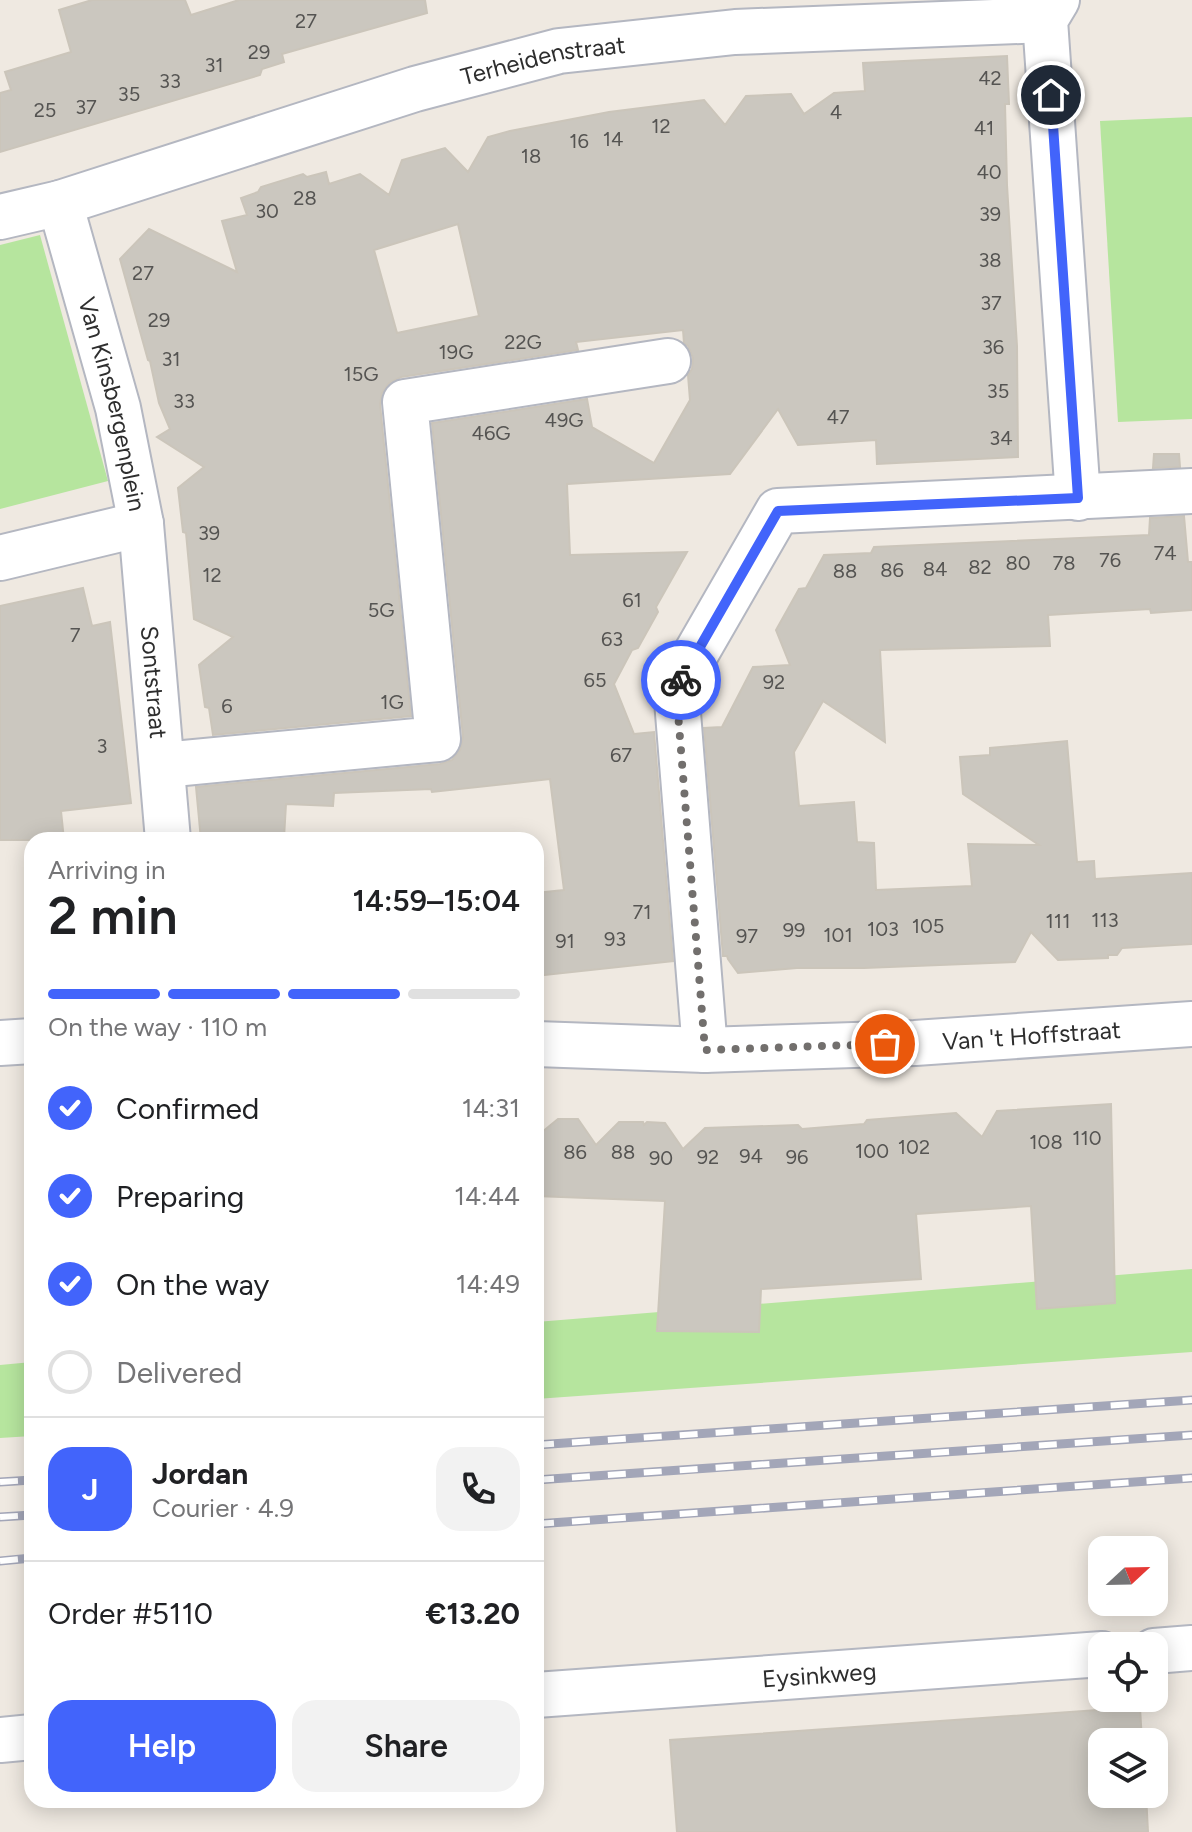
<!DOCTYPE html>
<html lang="en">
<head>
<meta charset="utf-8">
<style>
	:root { --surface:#fff; --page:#f2f2f2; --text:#202124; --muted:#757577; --line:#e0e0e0; --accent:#4264fb }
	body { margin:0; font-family:Figtree,sans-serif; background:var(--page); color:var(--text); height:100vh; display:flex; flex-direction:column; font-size:30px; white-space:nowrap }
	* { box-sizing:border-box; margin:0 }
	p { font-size:26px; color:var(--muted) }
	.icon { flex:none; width:44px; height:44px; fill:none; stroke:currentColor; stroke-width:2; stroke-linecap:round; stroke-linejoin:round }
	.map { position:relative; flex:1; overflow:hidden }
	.panel { position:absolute; left:24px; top:832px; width:520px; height:976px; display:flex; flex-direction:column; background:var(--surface); border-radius:24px; box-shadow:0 4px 20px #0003 }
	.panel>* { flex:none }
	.needle { width:52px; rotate:68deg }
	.tools { position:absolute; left:1088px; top:1536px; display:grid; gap:16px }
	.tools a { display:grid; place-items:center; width:80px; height:80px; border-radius:16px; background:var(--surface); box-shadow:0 4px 20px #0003; font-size:40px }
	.pin { position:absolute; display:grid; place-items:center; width:68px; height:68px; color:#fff; margin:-34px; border:4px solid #fff; border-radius:50%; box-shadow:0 2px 8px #0007 }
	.courier { position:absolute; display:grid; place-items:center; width:80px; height:80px; margin:-40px; border:6px solid #4264fb; border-radius:50%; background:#fff; color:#222; box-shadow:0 2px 10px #0007 }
	.summary em { font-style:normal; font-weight:600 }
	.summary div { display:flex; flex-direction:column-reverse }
	.summary { display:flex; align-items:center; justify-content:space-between; height:136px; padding:0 24px }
	h1 { font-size:52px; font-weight:600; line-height:60px }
	.bar { display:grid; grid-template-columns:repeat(4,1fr); gap:12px 8px; align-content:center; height:96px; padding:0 24px }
	.bar i { height:10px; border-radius:6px; background:var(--line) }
	.bar .active { background:var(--accent) }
	.bar p { grid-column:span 4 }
	.line { display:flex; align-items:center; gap:20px; padding:0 24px; border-top:2px solid var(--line) }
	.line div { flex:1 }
	.round { display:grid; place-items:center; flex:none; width:84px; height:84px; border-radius:24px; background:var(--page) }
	ol { padding:0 24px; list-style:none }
	li { display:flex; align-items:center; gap:24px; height:88px }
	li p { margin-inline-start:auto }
	li .icon { padding:8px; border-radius:50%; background:var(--accent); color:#fff; stroke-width:4 }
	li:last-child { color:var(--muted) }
	li i { width:44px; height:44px; border:4px solid var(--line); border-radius:50% }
	.primary-button { display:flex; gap:16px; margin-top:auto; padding:16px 24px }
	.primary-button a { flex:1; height:92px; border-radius:24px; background:var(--accent); color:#fff; font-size:32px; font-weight:600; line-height:92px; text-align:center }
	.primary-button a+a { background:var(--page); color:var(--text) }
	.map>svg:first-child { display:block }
	.green { fill:#b6e59e }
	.building { fill:#cbc7bf; stroke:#cbc5ba; stroke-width:2; fill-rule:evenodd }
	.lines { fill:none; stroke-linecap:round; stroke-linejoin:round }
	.minor-casing { stroke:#b4b7c1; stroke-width:48 }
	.minor { stroke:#fff; stroke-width:44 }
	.rail-casing { stroke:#a3a6b8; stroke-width:9 }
	.rail { stroke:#fff; stroke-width:6; stroke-dasharray:18; stroke-linecap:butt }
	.done { stroke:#726f6d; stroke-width:8; stroke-dasharray:0 14.4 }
	.route { stroke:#4264fb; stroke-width:10 }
	.labels { text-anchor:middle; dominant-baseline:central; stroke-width:6; stroke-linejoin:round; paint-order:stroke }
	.number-label { font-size:20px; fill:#555452 }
	.street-label { font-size:24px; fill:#2e2e2e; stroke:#fff }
</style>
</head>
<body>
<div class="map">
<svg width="1192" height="1832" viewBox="0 0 1192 1832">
	<rect width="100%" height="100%" fill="#efe9e1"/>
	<g class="green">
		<polygon points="1192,117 1192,419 1118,422 1100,121"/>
		<polygon points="40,235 108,481 0,509 0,245"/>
		<polygon points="1192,1269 1192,1352 536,1399 536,1322"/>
		<polygon points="32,1362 32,1436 0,1438 0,1365"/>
	</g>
	<g class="building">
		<polygon points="92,0 185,0 191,15 239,0 425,0 427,13 282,54 284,62 262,69 260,75 0,152 0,93 11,90 5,72 71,52 59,10"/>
		<path d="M1007,56L1009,104H1005L1007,185L1017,346L1018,457L877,464L876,440L798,445L778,409L730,474L567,484L570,555L687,552L656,607L658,612L638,648L632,650L614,684L634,734L654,732L673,961L536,976V893L564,890L550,779L432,792L431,789L334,793L333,806L286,804L284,838L266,837V840H201L196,787L440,764L452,760L460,750L463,737L432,423L587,399L592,427L654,463L690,400L688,375L692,369L693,358L688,346L684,343L683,330L576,342L578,350L401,377L389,383L382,393L380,404L411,716L213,735L209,708L205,707L199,665L233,637L194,619L186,533L183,532L178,488L204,467L157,437L170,429L159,403L150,361L148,360L120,259L149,229L237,272L222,221L247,215L241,198L258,192L261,187L303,174L307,177L326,172L329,184L360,174L389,195L402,160L445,148L468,172L488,137L510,131L609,112L704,100L725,125L746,96L791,94L804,114L834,93L865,91L863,63ZM458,224L479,316L397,333L374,250Z"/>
		<polygon points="1154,454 1179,454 1180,467 1153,468"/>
		<polygon points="1184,516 1188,562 1192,562 1192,610 1151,613 1150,609 1048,615 1050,646 880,650 885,742 823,701 794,752 799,806 854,802 857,842 874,843 876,890 972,886 968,844 1039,845 963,794 960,757 990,755 990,748 1067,741 1077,862 1094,861 1095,879 1192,873 1192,944 1122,948 1117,955 1108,955 1108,958 1058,960 1031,932 1015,962 864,968 797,968 738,973 728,959 727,956 723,956 704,728 722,727 753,667 790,665 776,630 799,589 806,588 824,555 871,553 874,547 1149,535 1150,518"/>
		<polygon points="83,588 92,626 110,622 131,803 61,811 64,840 0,840 0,606"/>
		<polygon points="1111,1104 1115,1303 1037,1309 1031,1206 916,1214 921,1279 761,1289 759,1332 657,1331 665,1201 536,1196 536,1137 558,1119 578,1119 596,1145 619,1122 643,1122 644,1125 647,1122 665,1123 683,1149 705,1128 798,1125 802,1129 864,1124 867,1120 956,1113 982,1137 997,1111"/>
		<polygon points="1140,1707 1142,1742 1102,1742 1102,1794 1146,1794 1148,1832 677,1832 670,1740"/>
	</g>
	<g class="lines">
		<defs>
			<g id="minor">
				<polyline points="1057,0 1045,20 1078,498"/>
				<path id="s1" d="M60,203L118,408L141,524L168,840"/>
				<path id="s2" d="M0,217L60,203L415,89L559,51L735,32L1045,20"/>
				<polyline points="0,558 141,524"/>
				<polyline points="163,765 438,739 405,402 668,361"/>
				<polyline points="0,1043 32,1041"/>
				<path id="s3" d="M536,1044L705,1050L915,1043L1192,1024"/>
				<polyline points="705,1050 676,688 778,511 1192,491"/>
				<polyline points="1154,1651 1192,1648"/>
				<path id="s4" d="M536,1695L1102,1654"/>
				<polyline points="0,1740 32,1737"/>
			</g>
		</defs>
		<use href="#minor" class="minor-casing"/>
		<use href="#minor" class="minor"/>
		<defs>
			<g id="rail">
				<polyline points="536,1445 1192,1400"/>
				<polyline points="536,1480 1192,1435"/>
				<polyline points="0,1482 32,1480"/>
				<polyline points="0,1517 32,1515"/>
				<polyline points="536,1524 1192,1478"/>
				<polyline points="0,1561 32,1558"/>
			</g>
		</defs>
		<use href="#rail" class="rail-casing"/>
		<use href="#rail" class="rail"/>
	</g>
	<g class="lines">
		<polyline class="done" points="681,680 676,688 705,1050 885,1044"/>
		<polyline class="route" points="681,680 778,511 1078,498 1051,95"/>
	</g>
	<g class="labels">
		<g class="number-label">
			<text x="306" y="21">27</text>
			<text x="259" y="52">29</text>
			<text x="214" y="65">31</text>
			<text x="990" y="78">42</text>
			<text x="170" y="81">33</text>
			<text x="129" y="94">35</text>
			<text x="86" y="107">37</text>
			<text x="45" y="110">25</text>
			<text x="836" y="112">4</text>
			<text x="661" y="126">12</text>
			<text x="984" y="128">41</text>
			<text x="613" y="139">14</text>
			<text x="579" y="141">16</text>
			<text x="531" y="156">18</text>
			<text x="989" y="172">40</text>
			<text x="305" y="198">28</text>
			<text x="267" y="211">30</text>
			<text x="990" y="214">39</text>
			<text x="990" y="260">38</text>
			<text x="143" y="273">27</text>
			<text x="991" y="303">37</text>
			<text x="159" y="320">29</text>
			<text x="523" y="342">22G</text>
			<text x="993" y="347">36</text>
			<text x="456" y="352">19G</text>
			<text x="171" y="359">31</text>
			<text x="361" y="374">15G</text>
			<text x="998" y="391">35</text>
			<text x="184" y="401">33</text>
			<text x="838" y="417">47</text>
			<text x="564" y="420">49G</text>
			<text x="491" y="433">46G</text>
			<text x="1001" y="438">34</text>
			<text x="209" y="533">39</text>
			<text x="1165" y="553">74</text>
			<text x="1110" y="560">76</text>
			<text x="1018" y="563">80</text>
			<text x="1064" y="563">78</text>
			<text x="980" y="567">82</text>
			<text x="935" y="569">84</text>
			<text x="892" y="570">86</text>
			<text x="845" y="571">88</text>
			<text x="212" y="575">12</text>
			<text x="632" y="600">61</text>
			<text x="381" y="610">5G</text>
			<text x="75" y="635">7</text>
			<text x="612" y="639">63</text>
			<text x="595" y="680">65</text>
			<text x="774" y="682">92</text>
			<text x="392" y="702">1G</text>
			<text x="227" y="706">6</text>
			<text x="102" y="746">3</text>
			<text x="621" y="755">67</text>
			<text x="642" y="912">71</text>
			<text x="1105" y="920">113</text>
			<text x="1058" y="921">111</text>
			<text x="928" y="926">105</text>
			<text x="883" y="929">103</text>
			<text x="794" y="930">99</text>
			<text x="838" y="935">101</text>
			<text x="747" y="936">97</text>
			<text x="615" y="939">93</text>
			<text x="565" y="941">91</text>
			<text x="1087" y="1138">110</text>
			<text x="1046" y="1142">108</text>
			<text x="914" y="1147">102</text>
			<text x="872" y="1151">100</text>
			<text x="575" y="1152">86</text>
			<text x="623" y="1152">88</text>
			<text x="751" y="1156">94</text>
			<text x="708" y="1157">92</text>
			<text x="797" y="1157">96</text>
			<text x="661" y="1158">90</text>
		</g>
		<g class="street-label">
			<text stroke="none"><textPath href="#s2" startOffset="566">Terheidenstraat</textPath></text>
			<text stroke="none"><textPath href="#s1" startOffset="208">Van Kinsbergenplein</textPath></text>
			<text stroke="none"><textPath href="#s1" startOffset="490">Sontstraat</textPath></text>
			<text stroke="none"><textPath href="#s3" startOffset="496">Van 't Hoffstraat</textPath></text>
			<text stroke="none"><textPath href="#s4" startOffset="284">Eysinkweg</textPath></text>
		</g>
	</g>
</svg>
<div class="tools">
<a><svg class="needle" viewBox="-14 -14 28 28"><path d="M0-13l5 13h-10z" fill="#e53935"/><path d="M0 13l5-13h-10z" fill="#757577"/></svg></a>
<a><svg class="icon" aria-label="locate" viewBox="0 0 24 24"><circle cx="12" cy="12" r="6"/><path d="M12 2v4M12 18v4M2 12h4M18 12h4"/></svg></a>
<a><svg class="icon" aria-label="layers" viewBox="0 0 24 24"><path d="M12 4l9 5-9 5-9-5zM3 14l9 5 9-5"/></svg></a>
</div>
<div class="pin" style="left:885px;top:1044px;background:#ea580c"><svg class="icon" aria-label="bag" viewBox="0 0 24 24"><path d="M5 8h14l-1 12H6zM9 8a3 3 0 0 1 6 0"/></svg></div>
<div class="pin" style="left:1051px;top:95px;background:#1f2937"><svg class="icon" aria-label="home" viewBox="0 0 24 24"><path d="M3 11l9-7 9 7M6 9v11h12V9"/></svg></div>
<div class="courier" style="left:681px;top:680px"><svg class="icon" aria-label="bike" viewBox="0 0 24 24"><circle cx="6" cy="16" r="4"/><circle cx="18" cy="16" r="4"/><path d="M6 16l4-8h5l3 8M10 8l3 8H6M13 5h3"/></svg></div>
<section class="panel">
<div class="summary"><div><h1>2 min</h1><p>Arriving in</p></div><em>14:59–15:04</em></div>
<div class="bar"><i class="active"></i><i class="active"></i><i class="active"></i><i></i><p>On the way · 110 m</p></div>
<ol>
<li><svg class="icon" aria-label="check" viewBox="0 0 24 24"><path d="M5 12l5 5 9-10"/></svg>Confirmed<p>14:31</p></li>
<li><svg class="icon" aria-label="check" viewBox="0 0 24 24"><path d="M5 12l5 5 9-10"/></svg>Preparing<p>14:44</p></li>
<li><svg class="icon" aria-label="check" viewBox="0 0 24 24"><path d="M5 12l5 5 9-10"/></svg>On the way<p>14:49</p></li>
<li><i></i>Delivered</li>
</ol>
<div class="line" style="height:144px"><b class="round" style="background:var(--accent);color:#fff">J</b><div><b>Jordan</b><p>Courier · 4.9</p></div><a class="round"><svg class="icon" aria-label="phone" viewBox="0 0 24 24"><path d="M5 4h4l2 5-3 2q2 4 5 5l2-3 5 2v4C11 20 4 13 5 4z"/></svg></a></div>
<div class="line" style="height:104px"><div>Order #5110</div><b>€13.20</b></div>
<div class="primary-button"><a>Help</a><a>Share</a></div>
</section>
</div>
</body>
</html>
